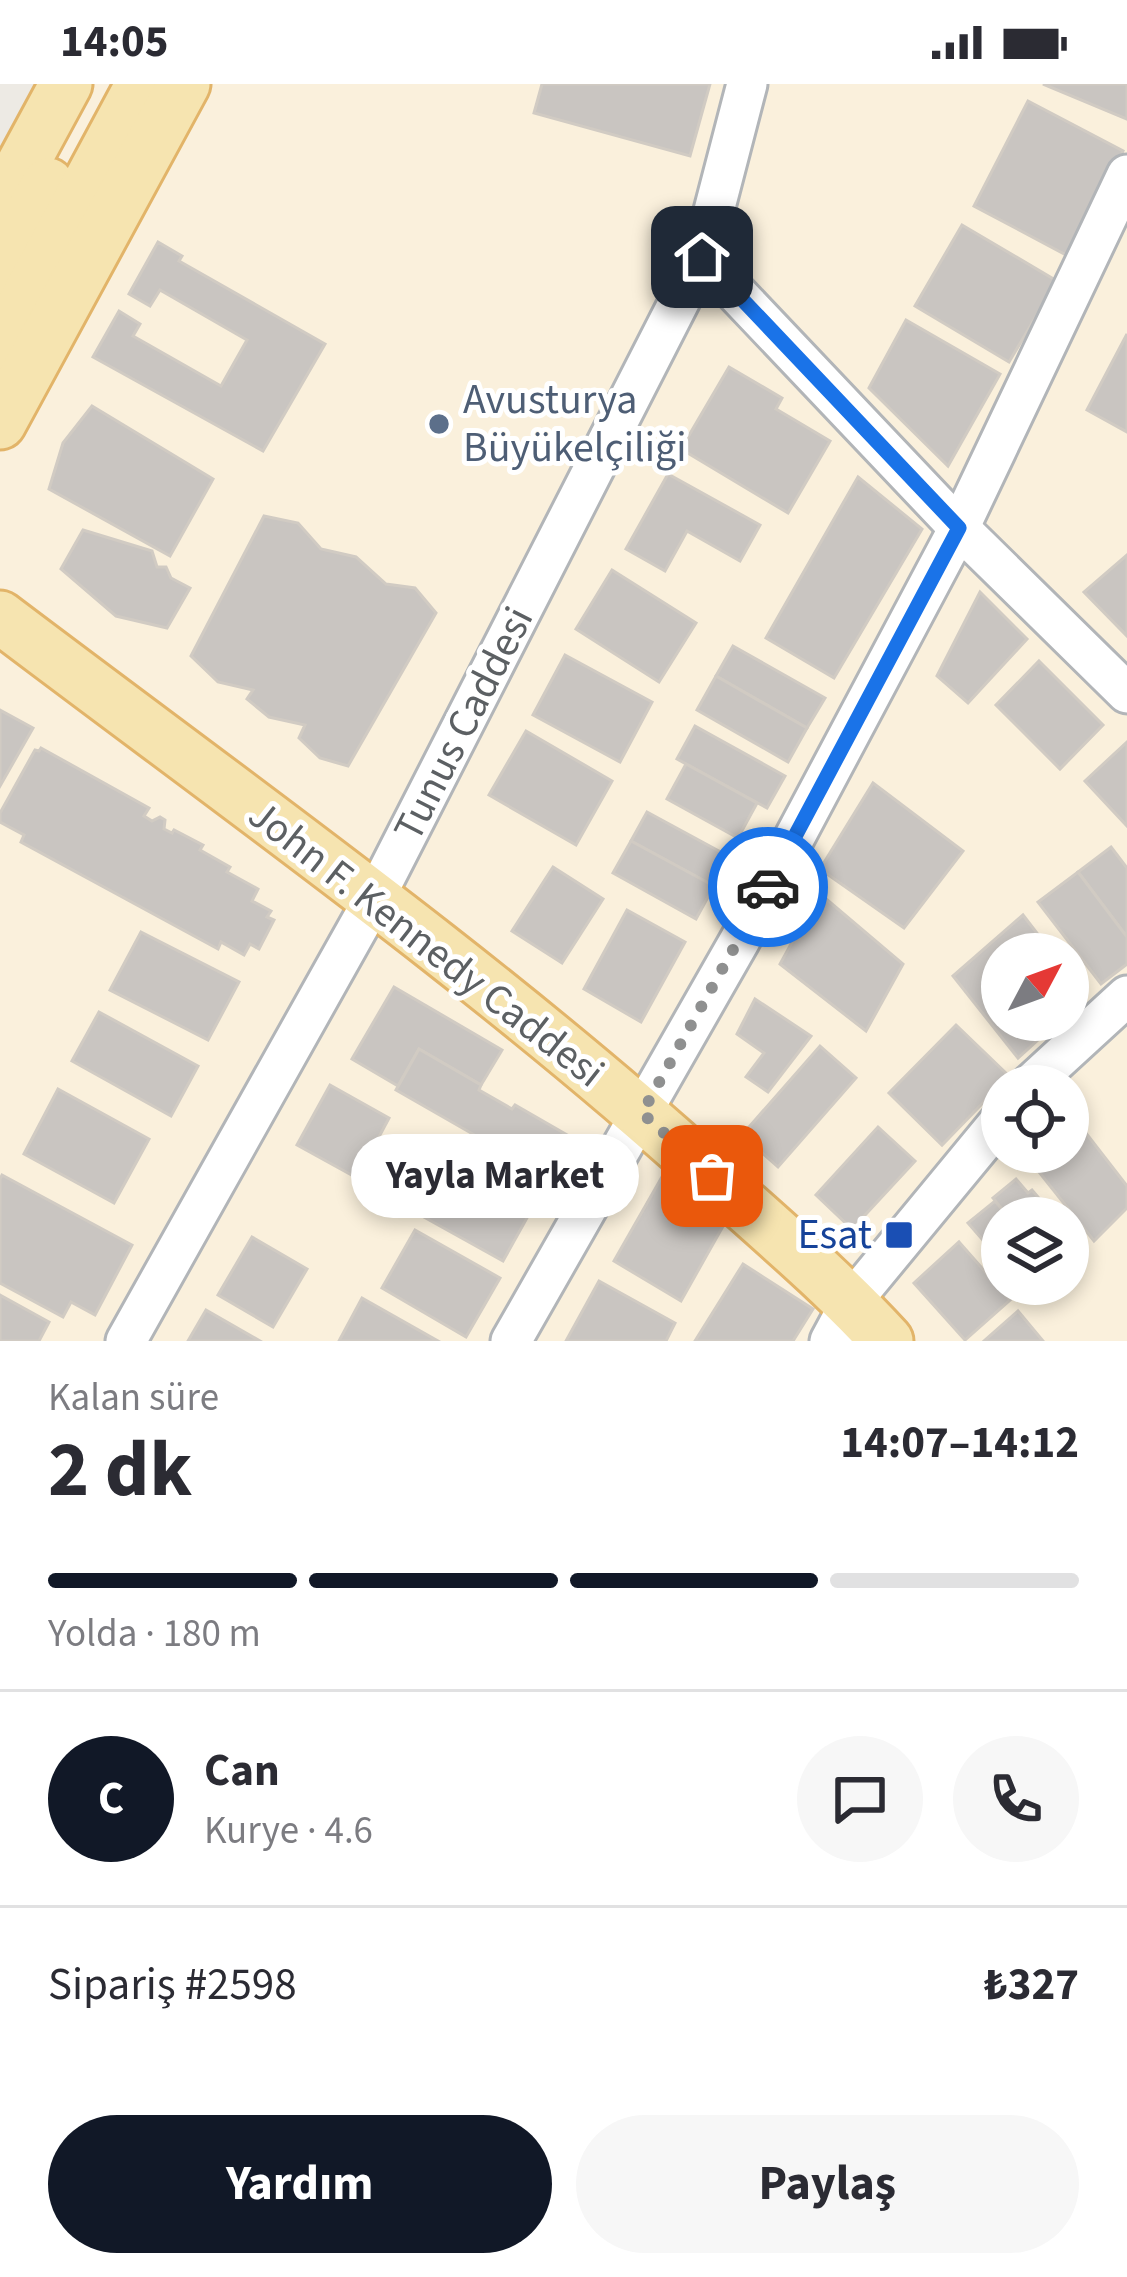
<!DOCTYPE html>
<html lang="tr">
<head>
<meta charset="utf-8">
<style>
	:root { --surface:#fff; --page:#f7f7f7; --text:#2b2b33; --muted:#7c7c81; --line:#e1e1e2; --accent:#111827 }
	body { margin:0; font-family:"Source Sans 3",sans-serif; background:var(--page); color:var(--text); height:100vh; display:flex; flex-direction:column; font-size:45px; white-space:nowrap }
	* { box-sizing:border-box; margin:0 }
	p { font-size:39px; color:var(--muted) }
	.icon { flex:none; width:66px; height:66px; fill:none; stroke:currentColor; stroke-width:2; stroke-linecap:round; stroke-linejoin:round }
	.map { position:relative; height:1257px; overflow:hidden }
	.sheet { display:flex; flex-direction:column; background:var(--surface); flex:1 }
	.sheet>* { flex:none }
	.needle { width:78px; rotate:49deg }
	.controls { position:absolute; left:981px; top:849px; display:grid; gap:24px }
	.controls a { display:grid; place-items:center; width:108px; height:108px; border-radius:50%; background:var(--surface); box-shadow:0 6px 18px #0003; font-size:60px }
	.pin { position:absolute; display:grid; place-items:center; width:102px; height:102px; color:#fff; margin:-51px; border-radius:24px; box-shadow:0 6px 18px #0006 }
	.courier { position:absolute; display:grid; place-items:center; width:120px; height:120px; margin:-60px; border:9px solid #1a73e8; border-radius:50%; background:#fff; color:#222; box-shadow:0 3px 15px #0007 }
	.bubble { position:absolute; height:84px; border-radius:42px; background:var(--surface); box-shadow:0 6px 18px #0003; font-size:39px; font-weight:700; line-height:84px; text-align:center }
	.headline em { font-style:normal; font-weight:700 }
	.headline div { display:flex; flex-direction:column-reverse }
	.headline { display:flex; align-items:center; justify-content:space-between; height:204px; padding:0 48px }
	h1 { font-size:78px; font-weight:700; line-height:90px }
	.bar { display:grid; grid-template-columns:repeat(4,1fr); gap:18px 12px; align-content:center; height:144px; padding:0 48px }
	.bar i { height:15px; border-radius:9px; background:var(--line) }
	.bar .on { background:var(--accent) }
	.bar p { grid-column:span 4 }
	.line { display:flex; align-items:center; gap:30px; padding:0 48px; border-top:3px solid var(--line) }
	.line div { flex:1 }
	.round { display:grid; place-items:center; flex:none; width:126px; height:126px; border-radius:63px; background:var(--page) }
	.action { display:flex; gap:24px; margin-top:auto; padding:24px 48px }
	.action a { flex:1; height:138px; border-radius:72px; background:var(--accent); color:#fff; font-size:48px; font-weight:700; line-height:138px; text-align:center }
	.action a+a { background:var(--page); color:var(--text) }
	.status { display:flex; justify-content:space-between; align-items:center; height:84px; padding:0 60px; background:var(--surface); direction:ltr }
	.status svg { height:33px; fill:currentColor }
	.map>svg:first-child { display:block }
	.commercial { fill:#faf0dc; fill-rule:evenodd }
	.building { fill:#c9c5c1; stroke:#d1cbc3; stroke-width:3 }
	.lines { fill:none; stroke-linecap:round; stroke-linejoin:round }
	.minor-casing { stroke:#b2b5b8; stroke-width:45 }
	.major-casing { stroke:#e2b469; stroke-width:57 }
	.minor { stroke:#fff; stroke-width:39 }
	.major { stroke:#f6e4b0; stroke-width:51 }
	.done { stroke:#8f9090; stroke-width:12; stroke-dasharray:0 21.6 }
	.route { stroke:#1a73e8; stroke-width:15 }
	.service-dot { fill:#5c6f8a; stroke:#fff; stroke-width:4.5 }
	.transit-dot { fill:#1a4fb4; stroke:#fff; stroke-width:4.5 }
	.labels { text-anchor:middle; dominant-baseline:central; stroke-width:10; stroke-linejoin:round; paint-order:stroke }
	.service-label { font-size:42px; fill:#4e5e75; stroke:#fff; text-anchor:start }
	.street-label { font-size:42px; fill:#5c6063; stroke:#fff }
	.transit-label { font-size:42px; fill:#164399; stroke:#fff; text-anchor:end }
</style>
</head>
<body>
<div class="status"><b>14:05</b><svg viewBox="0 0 49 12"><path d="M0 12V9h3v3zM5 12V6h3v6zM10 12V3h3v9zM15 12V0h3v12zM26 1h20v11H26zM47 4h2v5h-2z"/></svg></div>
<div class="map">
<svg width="1127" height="1257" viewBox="0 0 1127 1257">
	<rect width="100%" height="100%" fill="#edeae4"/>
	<path class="commercial" d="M66,0H1127V1257H0V122ZM1002,870H1068V936H1002ZM1002,1002H1068V1068H1002ZM1002,1134H1068V1200H1002Z"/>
	<g class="building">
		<polygon points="542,0 710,0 690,72 534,29"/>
		<polygon points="1043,0 1127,0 1127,35"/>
		<polygon points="1028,17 1123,67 1068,172 974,122"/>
		<polygon points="962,141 1057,197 1009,278 915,222"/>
		<polygon points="158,158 182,172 179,177 325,260 263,367 93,273 119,227 140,240 133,252 221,302 247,256 160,206 150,222 129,210"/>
		<polygon points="906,236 1000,290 948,382 869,304"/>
		<polygon points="1127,250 1127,348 1087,326"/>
		<polygon points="729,283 782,314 776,325 830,357 788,429 681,365"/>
		<polygon points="92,322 213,395 170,472 49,405 63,359"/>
		<polygon points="668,390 760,441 740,477 687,447 665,487 626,465"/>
		<polygon points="858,393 922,445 834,594 766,554"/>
		<polygon points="264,432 298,439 321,465 356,473 386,500 415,504 436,529 348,682 320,674 299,654 305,641 269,633 247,615 253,606 218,598 191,572"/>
		<polygon points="83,446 152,467 157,483 166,483 171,494 190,504 167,544 116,532 61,485"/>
		<polygon points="1127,471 1127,552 1084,508"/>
		<polygon points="612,486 696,539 659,598 576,545"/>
		<polygon points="980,508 1027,555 968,619 937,592"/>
		<polygon points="733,562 825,614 807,644 716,592"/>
		<polygon points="565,571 652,618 620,678 533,631"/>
		<polygon points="1039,577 1103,641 1060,685 996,621"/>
		<polygon points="716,592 807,644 788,678 697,626"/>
		<polygon points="0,626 33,644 0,702"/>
		<polygon points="695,642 785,692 767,724 677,675"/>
		<polygon points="526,647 612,697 576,761 489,711"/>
		<polygon points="1127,658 1127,742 1085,697"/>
		<polygon points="41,664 149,724 144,732 152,737 160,733 165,736 164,745 172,749 174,746 203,761 200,766 230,783 227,788 258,805 252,817 271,827 267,833 274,836 259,865 250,860 244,871 221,858 218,865 21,758 24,751 0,738 0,729 35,666 39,667"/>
		<polygon points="686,680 757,719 738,754 667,715"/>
		<polygon points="873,699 963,767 904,844 820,785"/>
		<polygon points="647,728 730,773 714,802 631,757"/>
		<polygon points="631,757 714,802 696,835 613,789"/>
		<polygon points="1111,763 1127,784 1127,853 1078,788"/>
		<polygon points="553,783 603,815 562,879 512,847"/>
		<polygon points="1078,788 1127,853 1127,880 1101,900 1038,818"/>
		<polygon points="819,809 903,880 866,947 780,880"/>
		<polygon points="627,826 685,858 641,938 584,905"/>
		<polygon points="1023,831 1053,870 1002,870 1002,936 1060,936 1018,974 953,892"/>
		<polygon points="141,848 239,898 208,956 110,906"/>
		<polygon points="394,903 502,966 481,1001 419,965 398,1002 352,975"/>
		<polygon points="755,915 811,952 768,1008 746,993 764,969 737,950"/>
		<polygon points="99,928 198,982 171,1032 72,977"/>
		<polygon points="956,941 1009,992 942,1061 889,1009"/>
		<polygon points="820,962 856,994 778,1083 742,1051"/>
		<polygon points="419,965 481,1001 479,1006 512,1025 515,1021 569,1052 546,1092 396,1006"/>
		<polygon points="330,1001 389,1034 357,1094 297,1061"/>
		<polygon points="58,1005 149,1055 114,1119 24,1070"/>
		<polygon points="1068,1026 1127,1102 1127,1124 1094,1157 1023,1068 1068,1068"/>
		<polygon points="878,1043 915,1077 852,1145 816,1111"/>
		<polygon points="448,1063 538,1114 503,1177 413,1127"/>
		<polygon points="667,1084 727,1135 681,1217 614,1177"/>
		<polygon points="2,1091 132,1161 95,1231 71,1218 63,1233 0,1199 0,1095"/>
		<polygon points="1016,1095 1028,1109 1032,1106 1056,1134 1009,1134 993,1114"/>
		<polygon points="995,1117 1009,1134 1002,1134 1002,1178 968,1139"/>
		<polygon points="415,1146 500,1194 466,1253 382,1204"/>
		<polygon points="252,1153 307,1185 273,1243 218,1211"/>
		<polygon points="959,1158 1010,1216 965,1256 914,1199"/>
		<polygon points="743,1180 813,1225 793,1257 695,1257"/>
		<polygon points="599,1197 675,1239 666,1257 566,1257"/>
		<polygon points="0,1211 49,1238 39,1257 0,1257"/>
		<polygon points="362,1214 438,1257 339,1257"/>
		<polygon points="206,1226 260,1257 188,1257"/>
		<polygon points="1018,1227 1043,1257 984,1257"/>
	</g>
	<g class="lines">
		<defs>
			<g id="minor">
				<polyline points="702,173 959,444 1127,609"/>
				<polyline points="1029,1002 1127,912"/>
				<polyline points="126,1257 374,815 702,173 747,0"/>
				<polyline points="511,1257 740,856 959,444 1127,91"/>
				<polyline points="830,1257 851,1218 1002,1035"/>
			</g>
			<g id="major">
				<polyline points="0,122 66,0"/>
				<polyline points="0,185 48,100"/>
				<polyline points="0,264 142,0"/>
				<polyline points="0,339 184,0"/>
				<path d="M0,533C239,714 485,888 708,1089C769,1144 832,1197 887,1257"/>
			</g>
		</defs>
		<use href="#minor" class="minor-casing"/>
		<use href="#major" class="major-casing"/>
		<use href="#minor" class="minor"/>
		<use href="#major" class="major"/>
	</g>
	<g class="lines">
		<polyline class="done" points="712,1092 642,1029 768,803"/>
		<polyline class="route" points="702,173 959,444 768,803"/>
	</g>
	<circle class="service-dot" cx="439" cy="340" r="12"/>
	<rect class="transit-dot" x="884" y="1136" width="30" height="30" rx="6"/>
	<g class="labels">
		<g class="service-label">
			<text x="463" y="316">Avusturya<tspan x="463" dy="48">Büyükelçiliği</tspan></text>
		</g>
		<g class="street-label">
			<text transform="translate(464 640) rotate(-63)">Tunus Caddesi</text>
			<text transform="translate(426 860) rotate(38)">John F. Kennedy Caddesi</text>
		</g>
		<g class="transit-label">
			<text x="872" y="1151">Esat</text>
		</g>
	</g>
</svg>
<div class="controls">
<a><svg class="needle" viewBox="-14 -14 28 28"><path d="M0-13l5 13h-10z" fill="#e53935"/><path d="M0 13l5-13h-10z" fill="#7c7c81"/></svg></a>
<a><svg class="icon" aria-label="locate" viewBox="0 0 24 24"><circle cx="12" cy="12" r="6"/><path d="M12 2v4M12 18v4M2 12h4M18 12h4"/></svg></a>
<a><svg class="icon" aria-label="layers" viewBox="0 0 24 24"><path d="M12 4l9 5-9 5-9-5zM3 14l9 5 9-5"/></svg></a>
</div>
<div class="pin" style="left:712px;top:1092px;background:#ea580c"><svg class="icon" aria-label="bag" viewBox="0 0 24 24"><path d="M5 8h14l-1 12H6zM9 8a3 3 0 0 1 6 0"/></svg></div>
<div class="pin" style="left:702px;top:173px;background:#1f2937"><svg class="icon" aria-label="home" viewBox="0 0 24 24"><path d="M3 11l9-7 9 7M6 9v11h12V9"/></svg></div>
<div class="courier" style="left:768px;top:803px"><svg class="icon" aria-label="car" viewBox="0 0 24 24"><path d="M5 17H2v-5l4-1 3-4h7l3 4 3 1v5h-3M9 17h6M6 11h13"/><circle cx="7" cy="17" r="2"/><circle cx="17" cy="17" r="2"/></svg></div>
<div class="bubble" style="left:351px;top:1050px;width:288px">Yayla Market</div>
</div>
<section class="sheet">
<div class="headline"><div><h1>2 dk</h1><p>Kalan süre</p></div><em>14:07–14:12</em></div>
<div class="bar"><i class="on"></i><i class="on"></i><i class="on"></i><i></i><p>Yolda · 180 m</p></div>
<div class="line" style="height:216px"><b class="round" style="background:var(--accent);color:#fff">C</b><div><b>Can</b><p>Kurye · 4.6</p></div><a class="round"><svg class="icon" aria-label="chat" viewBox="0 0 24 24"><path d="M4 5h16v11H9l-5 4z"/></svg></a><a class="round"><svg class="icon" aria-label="phone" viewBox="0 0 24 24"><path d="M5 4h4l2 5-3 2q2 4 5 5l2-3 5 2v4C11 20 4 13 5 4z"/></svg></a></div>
<div class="line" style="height:156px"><div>Sipariş #2598</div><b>₺327</b></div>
<div class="action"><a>Yardım</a><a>Paylaş</a></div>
</section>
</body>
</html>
